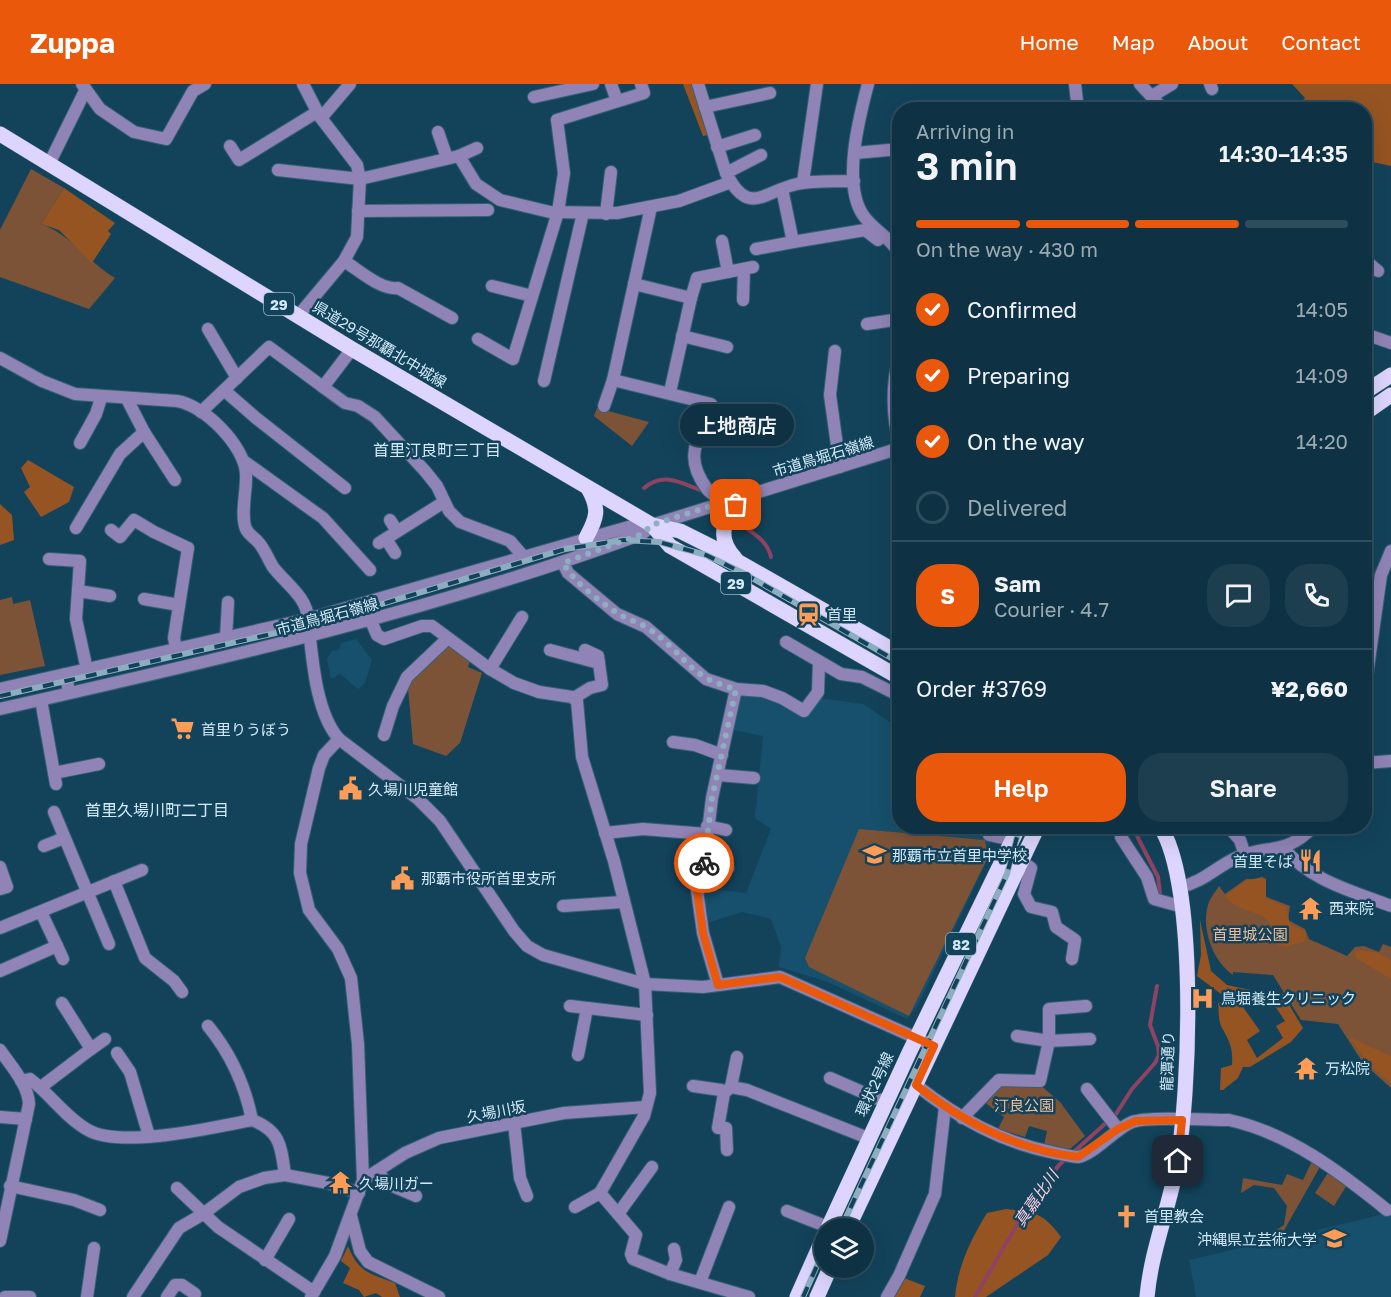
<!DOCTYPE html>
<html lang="en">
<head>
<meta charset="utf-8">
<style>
	:root { --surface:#0e3244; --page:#1c3e4f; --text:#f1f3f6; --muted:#9baab2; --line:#2e4d5d; --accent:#ea580c }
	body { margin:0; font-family:"Golos Text","Noto Sans JP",sans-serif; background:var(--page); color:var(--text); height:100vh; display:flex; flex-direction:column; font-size:22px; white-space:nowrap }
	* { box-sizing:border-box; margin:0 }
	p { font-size:20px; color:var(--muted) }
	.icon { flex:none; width:33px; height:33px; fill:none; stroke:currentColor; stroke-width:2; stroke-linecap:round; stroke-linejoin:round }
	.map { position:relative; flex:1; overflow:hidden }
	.side { position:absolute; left:892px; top:18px; width:480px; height:732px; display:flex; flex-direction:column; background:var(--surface); border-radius:24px; box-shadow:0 6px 24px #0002,0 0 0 2px var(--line) }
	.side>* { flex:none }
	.tools { position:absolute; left:814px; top:1134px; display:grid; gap:12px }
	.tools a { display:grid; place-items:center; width:60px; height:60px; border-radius:50%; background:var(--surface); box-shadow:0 6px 24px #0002,0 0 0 2px var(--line); font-size:30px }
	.pin { position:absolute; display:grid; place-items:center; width:51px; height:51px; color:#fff; margin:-26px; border-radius:12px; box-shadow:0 3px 9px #0006 }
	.courier { position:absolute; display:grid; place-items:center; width:60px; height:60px; margin:-30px; border:4px solid #ea580c; border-radius:50%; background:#fff; color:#222; box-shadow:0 2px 8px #0007 }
	.bubble { position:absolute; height:42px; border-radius:21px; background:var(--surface); box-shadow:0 6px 24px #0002,0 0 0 2px var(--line); font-size:20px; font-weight:600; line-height:42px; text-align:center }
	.summary em { font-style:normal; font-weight:600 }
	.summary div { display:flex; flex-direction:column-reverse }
	.summary { display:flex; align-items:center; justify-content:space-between; height:102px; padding:0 24px }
	h1 { font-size:39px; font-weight:600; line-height:45px }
	.bar { display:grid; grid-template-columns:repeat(4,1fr); gap:9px 6px; align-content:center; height:72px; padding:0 24px }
	.bar i { height:8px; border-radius:4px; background:var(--line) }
	.bar .on { background:var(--accent) }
	.bar p { grid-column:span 4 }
	.line { display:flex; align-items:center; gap:15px; padding:0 24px; border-top:2px solid var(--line) }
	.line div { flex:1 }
	.round { display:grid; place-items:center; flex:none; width:63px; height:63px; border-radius:24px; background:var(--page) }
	ol { padding:0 24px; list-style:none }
	li { display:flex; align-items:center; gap:18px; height:66px }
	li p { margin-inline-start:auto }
	li .icon { padding:6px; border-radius:50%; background:var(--accent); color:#fff; stroke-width:4 }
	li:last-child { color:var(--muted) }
	li i { width:33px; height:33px; border:3px solid var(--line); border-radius:50% }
	.button { display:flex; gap:12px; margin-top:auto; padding:12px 24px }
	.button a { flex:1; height:69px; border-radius:24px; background:var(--accent); color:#fff; font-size:24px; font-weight:600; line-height:69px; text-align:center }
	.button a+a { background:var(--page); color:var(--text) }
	header { display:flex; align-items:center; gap:36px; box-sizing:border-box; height:84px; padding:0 30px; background:var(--accent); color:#fff }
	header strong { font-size:28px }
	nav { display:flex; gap:33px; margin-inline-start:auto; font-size:21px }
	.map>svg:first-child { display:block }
	.built { fill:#16506c }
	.green { fill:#7d5337 }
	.forest { fill:#965422 }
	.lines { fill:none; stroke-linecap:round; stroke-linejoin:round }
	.stream { stroke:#8e4363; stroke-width:4 }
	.minor-casing { stroke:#346177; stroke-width:14 }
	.tertiary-casing { stroke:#346177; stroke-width:14 }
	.primary-casing { stroke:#346177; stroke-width:16 }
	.minor { stroke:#9084b6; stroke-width:12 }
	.tertiary { stroke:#9084b6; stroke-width:12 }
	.primary { stroke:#ddd5fe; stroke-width:15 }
	.rail-casing { stroke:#8daec0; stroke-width:6 }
	.rail { stroke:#12435b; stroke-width:4; stroke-dasharray:11; stroke-linecap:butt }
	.done { stroke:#8eafc1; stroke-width:6; stroke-dasharray:0 10.8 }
	.route { stroke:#ea580c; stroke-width:8 }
	.labels { text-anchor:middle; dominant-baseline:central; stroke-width:5; stroke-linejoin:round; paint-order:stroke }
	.shield { fill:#12435b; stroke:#98b7c9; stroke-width:1.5 }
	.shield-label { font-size:14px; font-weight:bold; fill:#d1e9f8 }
	.street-label { font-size:15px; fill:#d1e9f8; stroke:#12435b }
	.poi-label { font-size:15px; fill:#d1e9f8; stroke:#12435b; text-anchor:start }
	.park-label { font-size:15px; fill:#f6bd98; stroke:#12435b }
	.neighbourhood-label { font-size:16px; fill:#d1e9f8; stroke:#12435b }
	.water-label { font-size:16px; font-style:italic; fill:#fbcede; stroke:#12435b }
</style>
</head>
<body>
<header>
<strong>Zuppa</strong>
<nav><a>Home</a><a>Map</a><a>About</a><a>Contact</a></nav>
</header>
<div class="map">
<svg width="1391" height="1213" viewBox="0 0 1391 1213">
	<rect width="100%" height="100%" fill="#12435b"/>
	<g class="built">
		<polygon points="356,555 372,576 365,599 358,605 340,590 331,595 327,575 332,567 339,566 341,559"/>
		<polygon points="740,608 764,609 806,630 819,614 863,620 900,645 900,742 990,743 990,770 918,921 907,935 828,898 779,883 781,863 771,835 742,828 707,839 702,804 746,809 771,745 755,734 763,652 733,646"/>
		<polygon points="1384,1130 1391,1133 1391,1213 1196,1213 1189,1176"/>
	</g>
	<g class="green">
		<path d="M31,85L64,104L41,140C70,150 88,178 115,194L89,225L0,193V146Z"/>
		<polygon points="597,324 649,338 632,362 594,332"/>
		<polygon points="12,513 13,520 30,516 45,582 0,591 0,516"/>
		<polygon points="449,557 471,574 468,583 482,589 460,659 446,672 413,660 408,604 410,594"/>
		<polygon points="859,745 985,756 988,773 909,932 809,883 805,874"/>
		<path d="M1246,795H1260L1262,811L1290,822L1288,836L1305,845L1309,855L1347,872L1355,863L1364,862L1379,868L1383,860L1391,863V1004L1363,979L1338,940L1301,936L1273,891L1233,888V891C1212,877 1200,842 1209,818C1211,813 1216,807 1219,802L1225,810Z"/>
		<polygon points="1003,998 1039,1000 1060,1018 1085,1052 1070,1065 1044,1061 1047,1047 1029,1042 1025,1053 998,1045 1004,1033 984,1018"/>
		<polygon points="1313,1075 1321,1081 1282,1150 1247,1159 1246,1152 1250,1157 1258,1151 1266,1153 1284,1141 1287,1122 1274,1104 1254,1101 1241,1109 1243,1094 1282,1101 1287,1090 1303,1096"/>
		<polygon points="1329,1087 1348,1099 1334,1122 1315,1109"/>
	</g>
	<g class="forest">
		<polygon points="683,0 694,0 709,51 703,52"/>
		<polygon points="1292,0 1391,0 1391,82 1368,77 1365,86 1365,26 1295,25 1305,14"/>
		<polygon points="64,104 115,139 108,147 111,150 92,179 59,146 41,140"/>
		<polygon points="28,376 74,403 69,418 41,433 24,408 30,403 21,384"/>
		<polygon points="0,420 12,431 14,456 0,461"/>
		<path d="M1262,793L1266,795V814L1286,823L1290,840L1305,847L1306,857L1286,863L1278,861C1271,817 1242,836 1225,812L1246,797Z"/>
		<polygon points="1200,836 1211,887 1227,901 1251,906 1221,910 1197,892 1201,871"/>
		<polygon points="1360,866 1378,869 1391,876 1391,895 1356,874 1355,868"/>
		<path d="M1254,909H1282L1303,944L1291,958L1250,983H1243L1238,994L1223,1006H1220L1221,984L1232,981C1233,964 1230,958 1222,944C1218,937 1219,926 1218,919L1245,912L1243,923L1260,947L1247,956L1257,974L1283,954L1276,942L1285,937L1275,922L1261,921Z"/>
		<polygon points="1349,953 1391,972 1391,999 1371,983"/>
		<path d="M1006,1125C1035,1128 1043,1129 1061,1153L1048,1171L986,1213H955C958,1181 971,1155 987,1129Z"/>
		<path d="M348,1162C359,1189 369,1189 395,1199L400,1213H382L376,1209L364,1213L359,1206L343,1199L350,1184L341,1177Z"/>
		<polygon points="904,1194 925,1202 920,1213 893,1213"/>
	</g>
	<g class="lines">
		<g class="stream">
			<path d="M644,404C663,388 679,398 700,406"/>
			<path d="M740,440C754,450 767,456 771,473"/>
			<polyline points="1137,752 1158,793 1160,809"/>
			<polyline points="975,1213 1026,1125 1059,1081 1116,1030 1132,1005 1155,979 1159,971 1158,962 1150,941 1157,902"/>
		</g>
		<defs>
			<g id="minor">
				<polyline points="82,0 100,25 134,48 166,55 193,7 205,0"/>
				<polyline points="303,0 320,33"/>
				<polyline points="611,0 617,17"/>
				<path d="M698,0L726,89C749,134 764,107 797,100C815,96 835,98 854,97"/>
				<path d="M868,0C859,34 842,100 863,131C874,147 892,154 900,171"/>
				<polyline points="1075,0 1078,26"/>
				<polyline points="1140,0 1164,26"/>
				<polyline points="1210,0 1212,5"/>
				<polyline points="1152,12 1172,0"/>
				<polyline points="534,13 593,0"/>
				<polyline points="705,23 770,9"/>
				<polyline points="438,48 447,74"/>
				<polyline points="230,62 239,76 317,28"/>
				<polyline points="717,63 755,51"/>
				<polyline points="855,69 900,65"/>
				<polyline points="459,72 477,64"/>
				<polyline points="49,80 85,7"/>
				<polyline points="278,86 360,95 459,72 476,100 500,116 550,128 617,129 679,117 731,98"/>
				<polyline points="726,89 761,71"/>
				<polyline points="803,98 817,0"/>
				<polyline points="782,105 793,158 865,146 878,156"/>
				<path d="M651,123L613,296L711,320C701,354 681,370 707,405C713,412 722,416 728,424"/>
				<polyline points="358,127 488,126"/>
				<polyline points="606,130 611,88"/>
				<polyline points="722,157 728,188"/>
				<polyline points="756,165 793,158"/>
				<polyline points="1365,176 1378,187"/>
				<path d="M344,177C359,186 380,206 398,204L452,234"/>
				<polyline points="634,200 691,214 697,194 753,183"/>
				<polyline points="492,202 532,212"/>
				<polyline points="743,216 744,185"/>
				<polyline points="298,232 344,177 357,153 360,95 357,81 321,34 350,0"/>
				<polyline points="867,240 900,235"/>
				<polyline points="208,245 237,294"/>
				<polyline points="682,252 727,263"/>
				<polyline points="478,255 513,275 558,128 564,89 557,36 644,9 641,0"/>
				<polyline points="835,267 830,311 840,383"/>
				<path d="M900,272C891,298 892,335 900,360"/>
				<path d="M0,274L42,297L75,310L177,317C204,321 245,362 246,390C247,406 240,431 246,445C249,451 255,454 259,459C265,466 268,475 273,483C286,500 307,513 308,535"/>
				<polyline points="544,297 583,129"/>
				<polyline points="323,303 345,319 358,322 375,333 425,387 437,402 449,427 460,438 510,457 523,472"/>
				<polyline points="225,307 256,334 345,404"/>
				<polyline points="670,308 691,214"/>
				<polyline points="604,322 613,296"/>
				<polyline points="201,328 269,263 323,303 352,265"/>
				<polyline points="144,348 175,396"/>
				<polyline points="80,359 96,330 101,314"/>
				<polyline points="245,378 323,434 370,486"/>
				<polyline points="390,436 397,447"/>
				<polyline points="76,444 120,370 144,348 127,315"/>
				<polyline points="111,446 120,453 134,436 154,448 188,464 174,554 176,565"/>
				<polyline points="386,455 395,469"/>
				<polyline points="379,459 444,418"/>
				<polyline points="49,475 80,477 76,535 87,586"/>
				<polyline points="563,479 568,489 617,530 646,543 706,595 736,605 763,607 782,614 804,627 818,608 819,578"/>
				<polyline points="78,507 110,512"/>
				<polyline points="1365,507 1378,508"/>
				<polyline points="144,515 179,521"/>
				<polyline points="371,537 377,551 384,555 422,542 432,542 490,585 514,599 539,608 572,613 577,617 582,673 614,777 645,900 650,1009 644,1032 600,1109 636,1151 631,1170 633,1175 670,1190 749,1213"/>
				<polyline points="226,554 228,518"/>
				<polyline points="786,558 841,590 862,593 894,609"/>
				<polyline points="550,566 599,579"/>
				<polyline points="490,585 522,533"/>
				<polyline points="66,590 69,609"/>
				<polyline points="1365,605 1381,491 1391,467"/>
				<polyline points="41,616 56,700"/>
				<polyline points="577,617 577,612 590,604 602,601 598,572 585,566"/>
				<polyline points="384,651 393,622 407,593 447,555"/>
				<polyline points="673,658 695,661 722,671"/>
				<polyline points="1365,679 1391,677"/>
				<polyline points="54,689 99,680"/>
				<polyline points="718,691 754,694"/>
				<polyline points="54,728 109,860"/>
				<polyline points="707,742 726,746"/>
				<polyline points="1233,748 1240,756 1245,771"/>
				<polyline points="605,749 643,745 706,750"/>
				<polyline points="989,751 1012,756"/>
				<polyline points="1121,753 1147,793 1154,815 1183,823"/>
				<polyline points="44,762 64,754"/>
				<path d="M1284,764C1308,796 1355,808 1391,822"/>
				<polyline points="1020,776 1031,784 1024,810 1031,823 1052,828 1056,843 1075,856 1072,875"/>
				<polyline points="704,781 728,784"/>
				<polyline points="0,783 7,803 0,805"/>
				<polyline points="114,797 145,874 174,897 182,908"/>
				<path d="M1180,803C1204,798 1217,782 1238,773C1269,760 1286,772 1314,742"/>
				<polyline points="563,822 622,818"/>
				<polyline points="0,844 142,786"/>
				<polyline points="57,862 63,875"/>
				<polyline points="0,887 57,862 41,828"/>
				<polyline points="718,901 703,849 697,806 704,781 712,714 736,605"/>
				<polyline points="570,922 647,931"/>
				<polyline points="1017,952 1049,957 1090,955"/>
				<polyline points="91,965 105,955"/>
				<path d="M0,966C11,982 28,1000 29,1020L0,1157"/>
				<polyline points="117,969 130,988 149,1052"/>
				<polyline points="578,971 587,924"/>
				<polyline points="737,973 731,1003 747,1006 868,1054"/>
				<polyline points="830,994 885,1018"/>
				<path d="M21,997L30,995C50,1010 66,1034 88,1046C121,1065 215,1043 252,1036C245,1001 231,970 208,942"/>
				<path d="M916,1001C958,1034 1002,1059 1055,1069C1062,1070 1071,1073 1078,1073C1093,1071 1115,1045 1132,1038C1150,1032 1207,1036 1229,1036C1289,1049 1340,1088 1387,1126"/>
				<polyline points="693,1002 721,1006 724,1009"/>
				<polyline points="41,1003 91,965 62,919"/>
				<polyline points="1087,1005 1118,1045"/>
				<polyline points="0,1033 26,1035"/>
				<polyline points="962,1034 999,996 1040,997 1049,957 1049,925 1086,922"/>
				<path d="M252,1036C281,1047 281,1063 285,1091"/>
				<polyline points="514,1039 520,1094 527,1112"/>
				<polyline points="727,1066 726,1044 718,1044 724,1009 731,1003"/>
				<polyline points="377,1087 388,1100 416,1112"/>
				<polyline points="10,1102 74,1116 100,1126"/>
				<polyline points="177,1104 218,1143 314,1208"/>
				<polyline points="575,1123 600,1109"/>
				<polyline points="787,1127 828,1143"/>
				<polyline points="618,1130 652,1083"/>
				<polyline points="351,1132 360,1167 368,1178 439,1213"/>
				<polyline points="265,1176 289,1135"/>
				<polyline points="670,1190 676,1176 674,1165"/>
				<polyline points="700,1198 729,1123"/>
				<polyline points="5,1213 30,1213"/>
				<polyline points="87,1213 94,1164"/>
				<polyline points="133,1213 179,1144 203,1130 239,1103 264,1094 285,1091 328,1099 359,1109"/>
				<polyline points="167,1213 175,1201 182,1201 195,1210"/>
				<polyline points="311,1213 335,1172 363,1096 405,1069 439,1054 564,1029 646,1023"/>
				<polyline points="887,1213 899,1192 935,1110 945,1023"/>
			</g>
			<g id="tertiary">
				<polyline points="1365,250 1391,259"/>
				<path d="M308,535C312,571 315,628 339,655L418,715L440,737L514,847L527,862L543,871L645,900L703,903L780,893L934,962"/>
				<polyline points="0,605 308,535 639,440 652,441"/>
				<path d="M0,625C217,576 433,527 642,450L652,441L900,364"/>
				<polyline points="339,655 324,671 319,684 301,760 300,789 309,826 338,865 351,894 358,960 363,1096"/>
			</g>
			<g id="primary">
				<polyline points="0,50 352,265 652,441 670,462 900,594"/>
				<polyline points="1365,308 1391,291"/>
				<polyline points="1365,329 1391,311"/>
				<polyline points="652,441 680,447 716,465 900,570"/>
				<path d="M586,454C597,434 600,425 588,404"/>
				<path d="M735,474C712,450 728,428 749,410"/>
				<polyline points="828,1144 909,969 1019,742"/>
				<polyline points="848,1144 1038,742"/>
				<polyline points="797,1213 825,1150"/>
				<polyline points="817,1213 830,1184"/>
				<path d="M1147,1213C1151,1167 1169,1125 1177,1080C1190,1009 1198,801 1160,742"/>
			</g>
		</defs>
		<use href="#minor" class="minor-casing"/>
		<use href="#tertiary" class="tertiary-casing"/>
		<use href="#primary" class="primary-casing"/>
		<use href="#minor" class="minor"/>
		<use href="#tertiary" class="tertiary"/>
		<use href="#primary" class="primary"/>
		<defs>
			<g id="rail">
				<polyline points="0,612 315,540 565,465 624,456 659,458 706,471 745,490 900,579"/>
				<polyline points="841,1144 1007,790 1020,742"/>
				<polyline points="803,1213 825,1164"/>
			</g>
		</defs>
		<use href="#rail" class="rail-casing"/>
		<use href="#rail" class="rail"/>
	</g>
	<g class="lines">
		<path class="done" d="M704,779L712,714L736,605C687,594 684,567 646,543C637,537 626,535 617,529C599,517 574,498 563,479L642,450L652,441L723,418L730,428L736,421"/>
		<path class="route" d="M704,779L697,806L703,849L718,901L780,893L934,962L916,1001C964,1039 1017,1066 1078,1073L1118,1045L1136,1037L1182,1036L1178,1077"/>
	</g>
	<defs>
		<symbol id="station-bare" viewBox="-9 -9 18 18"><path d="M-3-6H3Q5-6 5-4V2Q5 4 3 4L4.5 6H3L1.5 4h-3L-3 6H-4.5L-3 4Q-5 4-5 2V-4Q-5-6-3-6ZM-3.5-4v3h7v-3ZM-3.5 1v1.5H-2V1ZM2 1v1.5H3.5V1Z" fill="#fd9c56" stroke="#12435b" stroke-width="2.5" paint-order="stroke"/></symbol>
		<symbol id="supermarket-bare" viewBox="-9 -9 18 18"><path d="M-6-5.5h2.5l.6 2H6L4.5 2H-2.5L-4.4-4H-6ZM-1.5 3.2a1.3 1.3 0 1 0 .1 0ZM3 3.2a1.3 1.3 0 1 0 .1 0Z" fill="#fd9c56" stroke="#12435b" stroke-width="2.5" paint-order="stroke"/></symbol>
		<symbol id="civic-bare" viewBox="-9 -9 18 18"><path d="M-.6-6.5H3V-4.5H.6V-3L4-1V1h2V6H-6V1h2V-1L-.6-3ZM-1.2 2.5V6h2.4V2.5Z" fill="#fd9c56" stroke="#12435b" stroke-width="2.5" paint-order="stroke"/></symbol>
		<symbol id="school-bare" viewBox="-9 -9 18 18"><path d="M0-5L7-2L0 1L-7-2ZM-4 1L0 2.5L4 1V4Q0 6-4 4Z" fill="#fd9c56" stroke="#12435b" stroke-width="2.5" paint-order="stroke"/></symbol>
		<symbol id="restaurant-bare" viewBox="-9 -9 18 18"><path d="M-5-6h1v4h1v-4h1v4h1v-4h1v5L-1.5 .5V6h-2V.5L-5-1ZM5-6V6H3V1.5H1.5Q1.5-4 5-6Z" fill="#fd9c56" stroke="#12435b" stroke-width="2.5" paint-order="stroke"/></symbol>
		<symbol id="temple-bare" viewBox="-9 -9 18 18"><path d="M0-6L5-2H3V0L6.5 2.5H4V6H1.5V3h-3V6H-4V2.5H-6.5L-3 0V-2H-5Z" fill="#fd9c56" stroke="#12435b" stroke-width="2.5" paint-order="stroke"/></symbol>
		<symbol id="hospital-bare" viewBox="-9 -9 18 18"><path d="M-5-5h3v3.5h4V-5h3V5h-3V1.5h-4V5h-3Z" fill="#fd9c56" stroke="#12435b" stroke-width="2.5" paint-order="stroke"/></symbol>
		<symbol id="church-bare" viewBox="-9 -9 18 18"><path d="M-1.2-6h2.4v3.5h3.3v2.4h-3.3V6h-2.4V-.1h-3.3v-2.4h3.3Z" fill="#fd9c56" stroke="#12435b" stroke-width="2.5" paint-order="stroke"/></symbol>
	</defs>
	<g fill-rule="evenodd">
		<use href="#station-bare" x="792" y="514" width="33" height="33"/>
		<use href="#supermarket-bare" x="166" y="628" width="33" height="33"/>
		<use href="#civic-bare" x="334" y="688" width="33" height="33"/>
		<use href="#school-bare" x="858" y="754" width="33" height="33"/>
		<use href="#restaurant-bare" x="1294" y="760" width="33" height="33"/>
		<use href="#civic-bare" x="386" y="778" width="33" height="33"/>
		<use href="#temple-bare" x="1294" y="808" width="33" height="33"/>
		<use href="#hospital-bare" x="1186" y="898" width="33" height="33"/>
		<use href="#temple-bare" x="1290" y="968" width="33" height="33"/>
		<use href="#temple-bare" x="324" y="1082" width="33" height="33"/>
		<use href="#church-bare" x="1110" y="1116" width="33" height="33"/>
		<use href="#school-bare" x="1318" y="1138" width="33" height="33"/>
	</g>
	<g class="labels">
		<g class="shield">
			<rect x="264" y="209" width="30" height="22" rx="4.5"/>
			<rect x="721" y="488" width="30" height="22" rx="4.5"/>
			<rect x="946" y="849" width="30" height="22" rx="4.5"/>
		</g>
		<g class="shield-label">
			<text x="279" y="220">29</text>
			<text x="736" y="499">29</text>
			<text x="961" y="860">82</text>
		</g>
		<g class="street-label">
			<text transform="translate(380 260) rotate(31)">県道29号那覇北中城線</text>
			<text transform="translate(823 372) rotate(-17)">市道鳥堀石嶺線</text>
			<text transform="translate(327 532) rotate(-15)">市道鳥堀石嶺線</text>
			<text transform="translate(1167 977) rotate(-88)">龍潭通り</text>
			<text transform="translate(874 1000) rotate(-65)">環状2号線</text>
			<text transform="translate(496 1027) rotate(-11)">久場川坂</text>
		</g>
		<g class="poi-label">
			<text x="827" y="530">首里</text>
			<text x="201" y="645">首里りうぼう</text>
			<text x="368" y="705">久場川児童館</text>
			<text x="892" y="771">那覇市立首里中学校</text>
			<text x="1293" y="777" text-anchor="end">首里そば</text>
			<text x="421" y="794">那覇市役所首里支所</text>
			<text x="1329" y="824">西来院</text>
			<text x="1221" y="914">鳥堀養生クリニック</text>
			<text x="1325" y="984">万松院</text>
			<text x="359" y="1099">久場川ガー</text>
			<text x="1144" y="1132">首里教会</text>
			<text x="1317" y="1155" text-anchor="end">沖縄県立芸術大学</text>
		</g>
		<g class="park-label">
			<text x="1250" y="850">首里城公園</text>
			<text x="1024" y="1021">汀良公園</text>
		</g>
		<g class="neighbourhood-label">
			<text x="437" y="366">首里汀良町三丁目</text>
			<text x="157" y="726">首里久場川町二丁目</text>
		</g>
		<g class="water-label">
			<text transform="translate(1036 1114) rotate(-55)">真嘉比川</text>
		</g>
	</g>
</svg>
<div class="tools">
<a><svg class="icon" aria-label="layers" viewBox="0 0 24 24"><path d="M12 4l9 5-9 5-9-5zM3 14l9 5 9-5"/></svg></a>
</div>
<div class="pin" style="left:736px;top:421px;background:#ea580c"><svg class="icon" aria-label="bag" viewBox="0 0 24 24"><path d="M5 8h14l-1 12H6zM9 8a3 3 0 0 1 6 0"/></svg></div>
<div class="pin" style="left:1178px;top:1077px;background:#1f2937"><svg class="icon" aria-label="home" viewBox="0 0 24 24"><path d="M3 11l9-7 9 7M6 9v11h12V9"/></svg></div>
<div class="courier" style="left:704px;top:779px"><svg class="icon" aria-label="bike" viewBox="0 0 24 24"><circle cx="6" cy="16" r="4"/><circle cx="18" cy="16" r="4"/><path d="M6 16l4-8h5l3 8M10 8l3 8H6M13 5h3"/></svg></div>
<div class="bubble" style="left:680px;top:320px;width:114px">上地商店</div>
<section class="side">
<div class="summary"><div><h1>3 min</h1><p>Arriving in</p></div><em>14:30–14:35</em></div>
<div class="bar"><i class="on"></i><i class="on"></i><i class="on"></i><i></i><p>On the way · 430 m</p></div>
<ol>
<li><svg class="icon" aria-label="check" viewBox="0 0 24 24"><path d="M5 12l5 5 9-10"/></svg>Confirmed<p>14:05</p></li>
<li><svg class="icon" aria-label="check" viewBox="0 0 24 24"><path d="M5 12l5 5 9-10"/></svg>Preparing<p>14:09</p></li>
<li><svg class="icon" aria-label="check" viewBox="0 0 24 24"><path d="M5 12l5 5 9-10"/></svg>On the way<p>14:20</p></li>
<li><i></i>Delivered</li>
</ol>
<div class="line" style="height:108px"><b class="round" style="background:var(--accent);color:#fff">S</b><div><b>Sam</b><p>Courier · 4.7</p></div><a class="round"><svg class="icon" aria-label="chat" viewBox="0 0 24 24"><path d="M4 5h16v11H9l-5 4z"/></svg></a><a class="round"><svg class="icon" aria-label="phone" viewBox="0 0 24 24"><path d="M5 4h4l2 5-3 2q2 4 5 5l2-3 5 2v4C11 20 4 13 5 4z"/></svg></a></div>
<div class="line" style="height:78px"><div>Order #3769</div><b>¥2,660</b></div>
<div class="button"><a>Help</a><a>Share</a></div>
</section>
</div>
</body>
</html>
